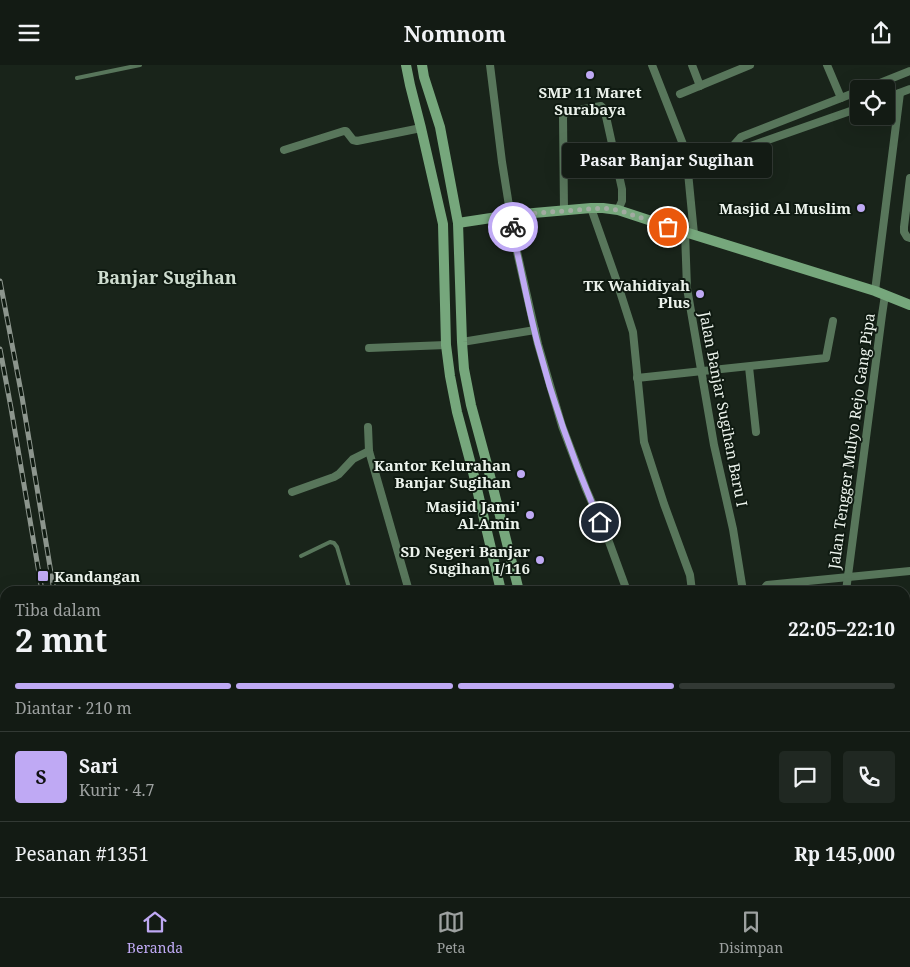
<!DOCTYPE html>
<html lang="id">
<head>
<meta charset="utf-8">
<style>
	:root { --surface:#131b14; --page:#202822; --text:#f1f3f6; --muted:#9da1a0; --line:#323934; --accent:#bfa9f4 }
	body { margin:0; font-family:"Noto Serif",serif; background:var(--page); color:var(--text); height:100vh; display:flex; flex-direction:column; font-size:19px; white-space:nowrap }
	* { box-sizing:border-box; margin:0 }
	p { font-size:16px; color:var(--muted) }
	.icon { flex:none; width:28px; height:28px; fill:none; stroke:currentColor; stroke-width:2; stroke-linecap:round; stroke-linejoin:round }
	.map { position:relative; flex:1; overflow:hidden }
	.drawer { position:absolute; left:0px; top:521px; width:910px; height:311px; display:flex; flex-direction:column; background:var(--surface); border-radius:15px 15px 0 0; box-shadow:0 5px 20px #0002,0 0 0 1px var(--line) }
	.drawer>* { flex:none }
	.buttons { position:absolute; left:850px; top:15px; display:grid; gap:10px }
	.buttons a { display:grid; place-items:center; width:45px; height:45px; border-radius:5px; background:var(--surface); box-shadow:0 5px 20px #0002,0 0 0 1px var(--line); font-size:25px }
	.pin { position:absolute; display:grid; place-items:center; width:42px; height:42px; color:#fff; margin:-21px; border:2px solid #fff; border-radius:50%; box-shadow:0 1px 5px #0007 }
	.courier { position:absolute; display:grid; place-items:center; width:50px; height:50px; margin:-25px; border:4px solid #bfa9f4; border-radius:50%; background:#fff; color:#222; box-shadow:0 1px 6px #0007 }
	.bubble { position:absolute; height:35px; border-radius:5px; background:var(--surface); box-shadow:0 5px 20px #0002,0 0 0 1px var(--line); font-size:16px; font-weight:700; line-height:35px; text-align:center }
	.headline em { font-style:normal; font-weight:700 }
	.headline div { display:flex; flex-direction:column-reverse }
	.headline { display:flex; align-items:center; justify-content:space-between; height:85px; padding:0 15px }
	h1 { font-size:32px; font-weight:700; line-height:38px }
	.bar { display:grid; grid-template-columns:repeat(4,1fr); gap:8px 5px; align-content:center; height:60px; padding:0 15px }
	.bar i { height:6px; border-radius:4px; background:var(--line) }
	.bar .active { background:var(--accent) }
	.bar p { grid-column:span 4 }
	.line { display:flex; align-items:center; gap:12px; padding:0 15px; border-top:1px solid var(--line) }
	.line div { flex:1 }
	.round { display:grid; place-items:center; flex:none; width:52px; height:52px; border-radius:5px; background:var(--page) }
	header { display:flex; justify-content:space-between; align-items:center; height:65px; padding:0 15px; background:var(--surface); font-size:22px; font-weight:700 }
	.tabs { display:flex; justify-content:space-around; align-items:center; height:70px; border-top:1px solid var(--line); background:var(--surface); font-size:14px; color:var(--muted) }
	.tabs a { display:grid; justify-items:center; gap:2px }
	.tabs .active { color:var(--accent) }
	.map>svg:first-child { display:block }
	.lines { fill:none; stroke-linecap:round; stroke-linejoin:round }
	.river { stroke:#247235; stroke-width:18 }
	.service { stroke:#58765b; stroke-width:4 }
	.minor { stroke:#58765b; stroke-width:8 }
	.secondary { stroke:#76a77c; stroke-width:10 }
	.rail-casing { stroke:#8c958d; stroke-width:5 }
	.rail { stroke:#0f1a11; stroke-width:3; stroke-dasharray:9; stroke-linecap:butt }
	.done { stroke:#a2aba2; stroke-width:5; stroke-dasharray:0 9 }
	.route { stroke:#bfa9f4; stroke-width:6 }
	.poi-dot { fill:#bfa9f4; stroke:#0f1a11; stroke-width:2 }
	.labels { text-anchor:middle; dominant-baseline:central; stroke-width:4; stroke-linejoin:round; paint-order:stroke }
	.poi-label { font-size:15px; font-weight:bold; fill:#ecf3ec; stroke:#0f1a11; text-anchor:end }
	.street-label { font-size:15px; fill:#ecf3ec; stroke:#0f1a11 }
	.quarter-label { font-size:18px; font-weight:bold; fill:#cedccf; stroke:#0f1a11 }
</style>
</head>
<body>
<header><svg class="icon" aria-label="menu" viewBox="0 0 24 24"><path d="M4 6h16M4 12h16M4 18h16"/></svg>Nomnom<svg class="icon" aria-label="share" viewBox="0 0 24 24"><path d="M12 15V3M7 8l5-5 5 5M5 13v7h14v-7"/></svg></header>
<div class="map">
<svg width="910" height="832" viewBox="0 0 910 832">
	<rect width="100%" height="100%" fill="#19241a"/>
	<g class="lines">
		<g class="river">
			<polyline points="905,798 910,797"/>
			<polyline points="755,832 778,830 787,828"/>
		</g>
		<g class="service">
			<polyline points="77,13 140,0"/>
			<polyline points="301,491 330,477 334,478 337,482 350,526"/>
			<polyline points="0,671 3,671 5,672"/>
			<polyline points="905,704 910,701"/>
			<polyline points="38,828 39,832"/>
			<polyline points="196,828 198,828"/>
			<polyline points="312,828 314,832"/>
			<polyline points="224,832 226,828"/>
		</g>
		<g class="minor">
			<polyline points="490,0 502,97 515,178 538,279 562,361 586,424 608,474 627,526"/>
			<polyline points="652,0 686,87 694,169"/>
			<polyline points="692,0 700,21"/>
			<polyline points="827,0 841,33"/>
			<polyline points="865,24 910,6"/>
			<polyline points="859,26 741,72 733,81 745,83 859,43"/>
			<polyline points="680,29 750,0"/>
			<polyline points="886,33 910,24"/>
			<polyline points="284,85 344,66 346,66 353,75 357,76 421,63"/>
			<polyline points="686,87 733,81"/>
			<polyline points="910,113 904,162 904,167 907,172 910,173"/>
			<polyline points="591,143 616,214 633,267 644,377 664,439 690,510 692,526"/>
			<polyline points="564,146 563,51 567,47 601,41 603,43 605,47 622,124 622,136 618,145"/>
			<polyline points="685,167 687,223 714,380 733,464 743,526"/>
			<polyline points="875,226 900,28"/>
			<polyline points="462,277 535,265"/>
			<polyline points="369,283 446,280"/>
			<polyline points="749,302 756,367"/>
			<polyline points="637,313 826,293 833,256"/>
			<polyline points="368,362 369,386 409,526"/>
			<polyline points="292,427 334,412 339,409 353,394 369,386"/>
			<polyline points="762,526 767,520 910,506"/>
			<polyline points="846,526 882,250 885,230"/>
			<polyline points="905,547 910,546"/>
			<polyline points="905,588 910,587"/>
			<polyline points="905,620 910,619"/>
			<polyline points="905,731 910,731"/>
			<polyline points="905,768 910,768"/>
			<polyline points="120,828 121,832"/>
			<polyline points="610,828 612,832"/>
			<polyline points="674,828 675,832"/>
			<polyline points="631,832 652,828"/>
			<polyline points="706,832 727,828"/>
		</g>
		<g class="secondary">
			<polyline points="406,0 410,20 421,63 443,159 446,280 450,311 457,347 473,407 501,526"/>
			<polyline points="422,0 424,12 440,62 458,158 462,277 464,304 471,340 488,403 519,526"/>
			<polyline points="458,158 511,150 591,143 603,143 618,145 685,167 875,226 910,240"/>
			<polyline points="579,828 580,832"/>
			<polyline points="598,828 599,832"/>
		</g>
		<defs>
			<g id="rail">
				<polyline points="0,216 22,332 54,526"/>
				<polyline points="0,284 11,343 42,526"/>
				<polyline points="99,828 99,832"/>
			</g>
		</defs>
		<use href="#rail" class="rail-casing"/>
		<use href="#rail" class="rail"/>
	</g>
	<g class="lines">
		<polyline class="done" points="513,162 511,150 603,143 618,145 668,162"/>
		<path class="route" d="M513,162L515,178C523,212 529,246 538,280C554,341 575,400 600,457"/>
	</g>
	<g class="poi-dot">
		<circle cx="590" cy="10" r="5"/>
		<circle cx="861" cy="143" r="5"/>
		<circle cx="700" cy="229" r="5"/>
		<circle cx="521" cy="409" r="5"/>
		<circle cx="530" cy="450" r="5"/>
		<circle cx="540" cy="495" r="5"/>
		<rect x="37" y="505" width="12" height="12" rx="2.5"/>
	</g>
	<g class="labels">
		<g class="poi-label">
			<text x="590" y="27" text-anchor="middle">SMP 11 Maret<tspan x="590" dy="17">Surabaya</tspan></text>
			<text x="851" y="143">Masjid Al Muslim</text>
			<text x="690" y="220">TK Wahidiyah<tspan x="690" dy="17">Plus</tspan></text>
			<text x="511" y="400">Kantor Kelurahan<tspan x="511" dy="17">Banjar Sugihan</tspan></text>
			<text x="520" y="441">Masjid Jami'<tspan x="520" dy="17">Al-Amin</tspan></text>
			<text x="530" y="486">SD Negeri Banjar<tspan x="530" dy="17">Sugihan I/116</tspan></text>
			<text x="54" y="511" text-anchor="start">Kandangan</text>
		</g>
		<g class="street-label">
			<text transform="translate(724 344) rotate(79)">Jalan Banjar Sugihan Baru I</text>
			<text transform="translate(851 376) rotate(-82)">Jalan Tengger Mulyo Rejo Gang Pipa</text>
		</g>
		<g class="quarter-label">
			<text x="167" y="212">Banjar Sugihan</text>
		</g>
	</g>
</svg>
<div class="buttons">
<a><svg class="icon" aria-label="locate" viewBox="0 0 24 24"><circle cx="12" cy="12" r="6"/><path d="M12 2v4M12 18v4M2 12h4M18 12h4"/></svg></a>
</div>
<div class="pin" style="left:668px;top:162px;background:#ea580c"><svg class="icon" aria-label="bag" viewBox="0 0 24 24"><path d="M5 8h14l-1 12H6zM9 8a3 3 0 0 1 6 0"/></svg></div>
<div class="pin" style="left:600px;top:457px;background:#1f2937"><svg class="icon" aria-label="home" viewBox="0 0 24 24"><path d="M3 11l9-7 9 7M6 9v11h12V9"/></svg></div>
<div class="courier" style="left:513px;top:162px"><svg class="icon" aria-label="bike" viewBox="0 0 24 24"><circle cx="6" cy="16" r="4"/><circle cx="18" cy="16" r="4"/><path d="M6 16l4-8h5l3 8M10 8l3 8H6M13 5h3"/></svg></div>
<div class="bubble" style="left:562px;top:78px;width:210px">Pasar Banjar Sugihan</div>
<section class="drawer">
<div class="headline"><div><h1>2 mnt</h1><p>Tiba dalam</p></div><em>22:05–22:10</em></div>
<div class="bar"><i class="active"></i><i class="active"></i><i class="active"></i><i></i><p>Diantar · 210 m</p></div>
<div class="line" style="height:90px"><b class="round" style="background:var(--accent);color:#111">S</b><div><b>Sari</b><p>Kurir · 4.7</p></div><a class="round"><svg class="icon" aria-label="chat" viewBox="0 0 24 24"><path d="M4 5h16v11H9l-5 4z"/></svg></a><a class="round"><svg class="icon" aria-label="phone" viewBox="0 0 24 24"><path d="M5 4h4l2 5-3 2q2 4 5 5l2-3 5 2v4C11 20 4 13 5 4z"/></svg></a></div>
<div class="line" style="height:65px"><div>Pesanan #1351</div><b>Rp 145,000</b></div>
</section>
</div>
<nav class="tabs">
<a class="active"><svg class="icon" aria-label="home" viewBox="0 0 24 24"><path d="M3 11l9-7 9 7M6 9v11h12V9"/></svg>Beranda</a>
<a><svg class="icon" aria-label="map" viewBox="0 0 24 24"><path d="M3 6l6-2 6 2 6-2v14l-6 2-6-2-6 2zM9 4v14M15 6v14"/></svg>Peta</a>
<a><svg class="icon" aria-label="saved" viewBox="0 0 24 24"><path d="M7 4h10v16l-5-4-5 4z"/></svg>Disimpan</a>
</nav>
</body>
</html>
